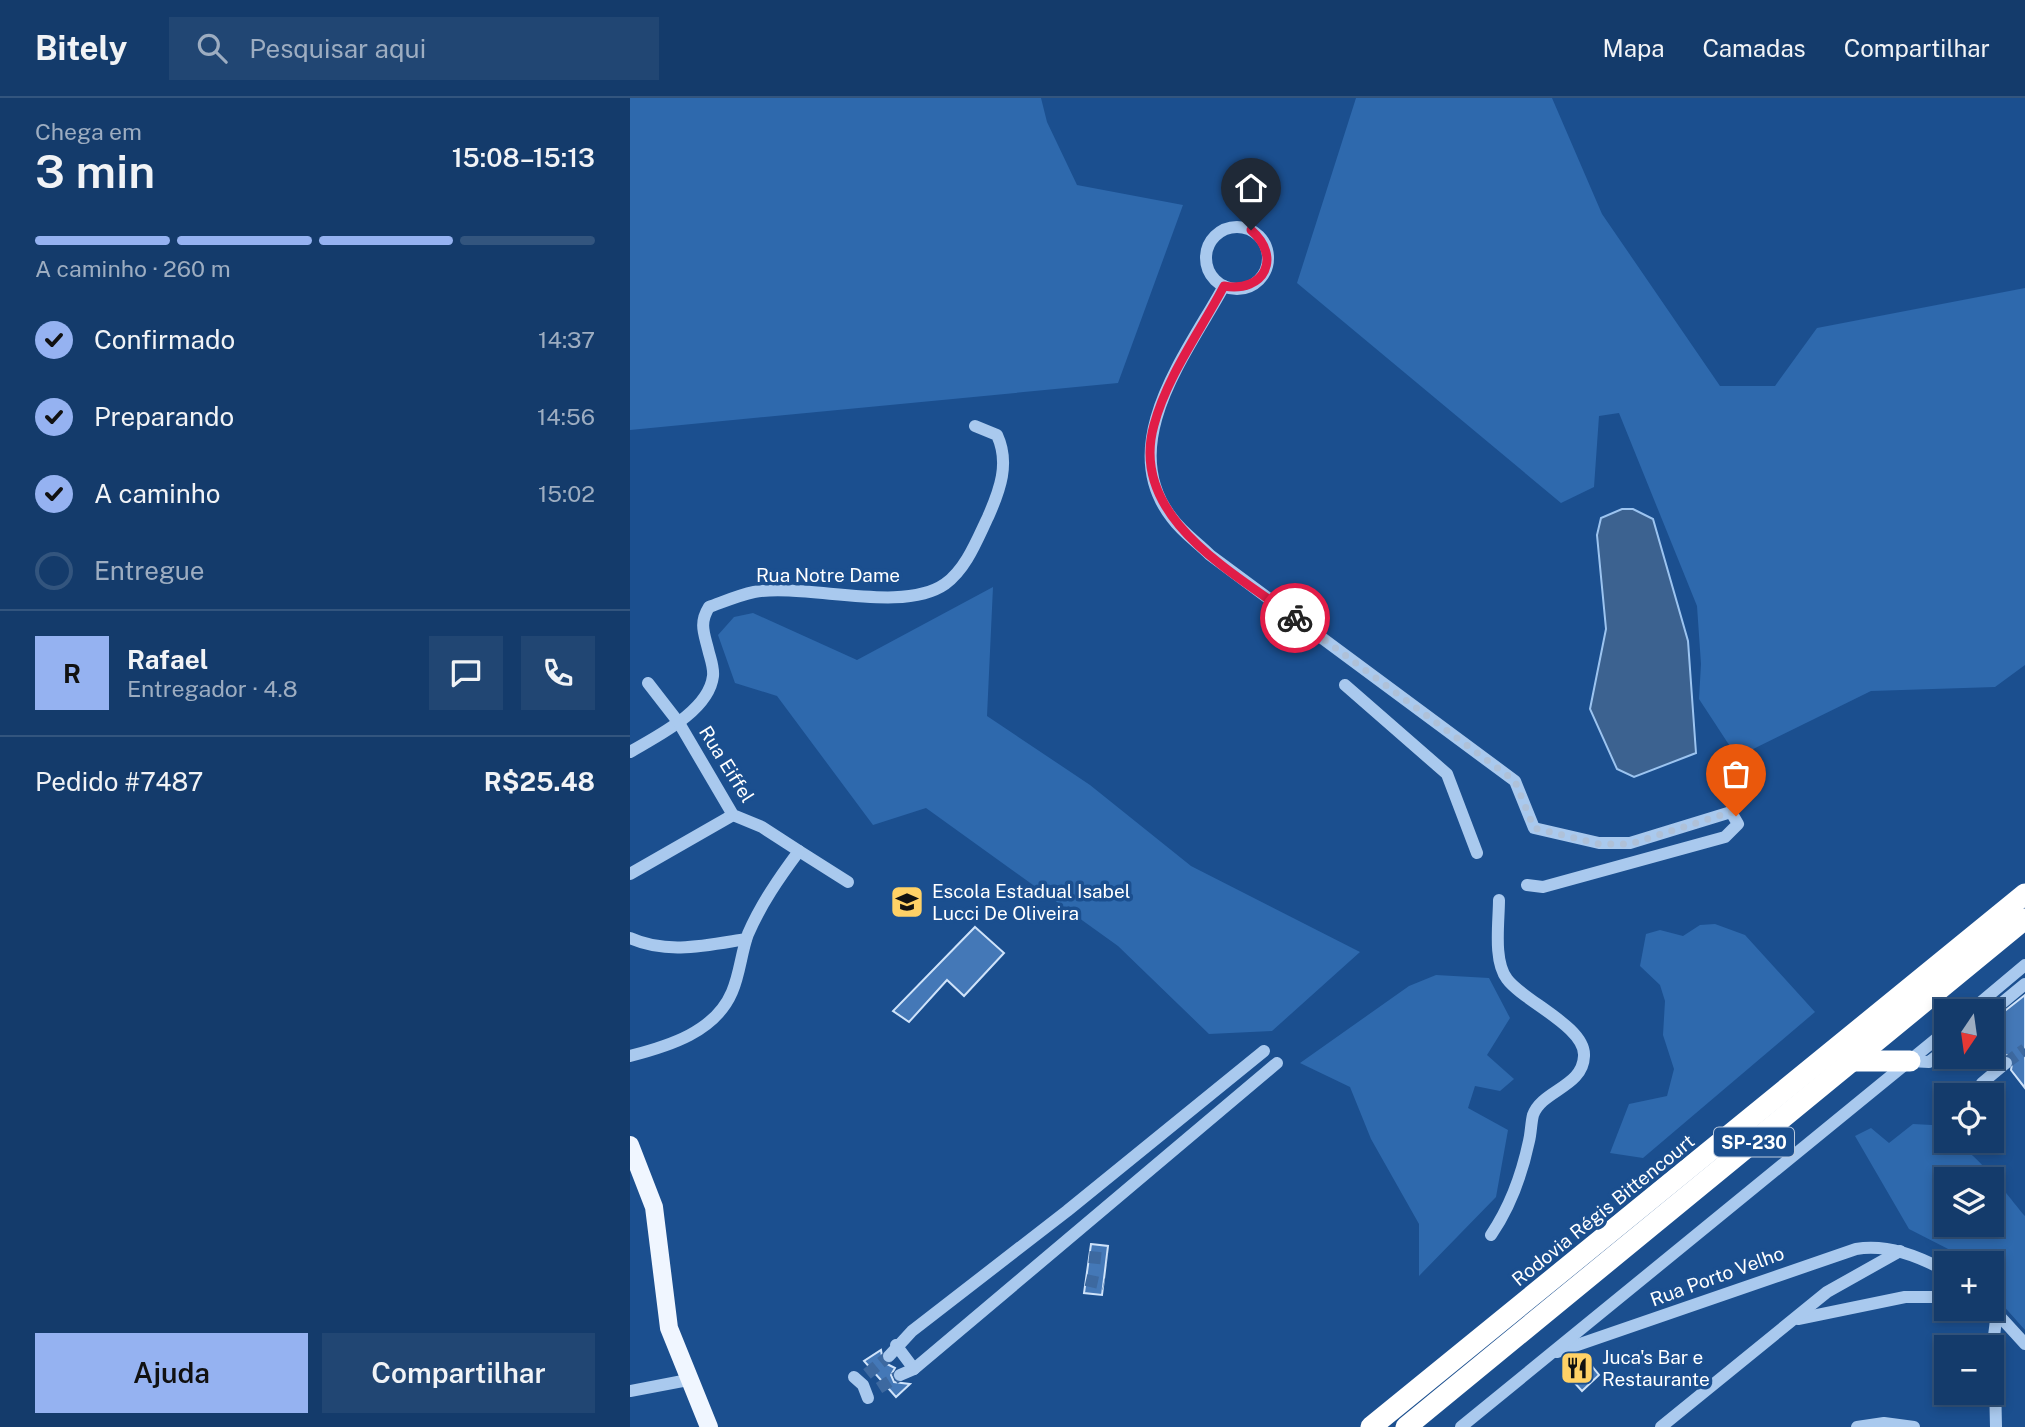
<!DOCTYPE html>
<html lang="pt">
<head>
<meta charset="utf-8">
<style>
	:root { --surface:#143b6b; --page:#214673; --text:#f1f3f6; --muted:#9dadc1; --line:#33557e; --accent:#95b2f1 }
	body { margin:0; font-family:"Public Sans",sans-serif; background:var(--page); color:var(--text); height:100vh; display:flex; flex-direction:column; font-size:26px; white-space:nowrap }
	* { box-sizing:border-box; margin:0 }
	p { font-size:23px; color:var(--muted) }
	.icon { flex:none; width:38px; height:38px; fill:none; stroke:currentColor; stroke-width:2; stroke-linecap:round; stroke-linejoin:round }
	.map { position:relative; flex:1; overflow:hidden }
	.sheet { display:flex; flex-direction:column; background:var(--surface); width:630px }
	.sheet>* { flex:none }
	.needle { width:46px; rotate:193deg }
	.controls { position:absolute; left:1304px; top:901px; display:grid; gap:14px }
	.controls a { display:grid; place-items:center; width:70px; height:70px; border-radius:0px; background:var(--surface); box-shadow:0 4px 10px #0003,0 0 0 2px var(--line); font-size:35px }
	.pin { position:absolute; display:grid; place-items:center; width:60px; height:60px; color:#fff; margin:-72px -30px; border-radius:50% 50% 50% 0; rotate:-45deg; box-shadow:0 0 7px #0007 }
	.pin .icon { rotate:45deg }
	.courier { position:absolute; display:grid; place-items:center; width:70px; height:70px; margin:-35px; border:5px solid #e11d48; border-radius:50%; background:#fff; color:#222; box-shadow:0 2px 9px #0007 }
	.head em { font-style:normal; font-weight:600 }
	.head div { display:flex; flex-direction:column-reverse }
	.head { display:flex; align-items:center; justify-content:space-between; height:119px; padding:0 35px }
	h1 { font-size:46px; font-weight:600; line-height:52px }
	.bar { display:grid; grid-template-columns:repeat(4,1fr); gap:10px 7px; align-content:center; height:84px; padding:0 35px }
	.bar i { height:9px; border-radius:5px; background:var(--line) }
	.bar .selected { background:var(--accent) }
	.bar p { grid-column:span 4 }
	.line { display:flex; align-items:center; gap:18px; padding:0 35px; border-top:2px solid var(--line) }
	.line div { flex:1 }
	.round { display:grid; place-items:center; flex:none; width:74px; height:74px; border-radius:0px; background:var(--page) }
	ol { padding:0 35px; list-style:none }
	li { display:flex; align-items:center; gap:21px; height:77px }
	li p { margin-inline-start:auto }
	li .icon { padding:7px; border-radius:50%; background:var(--accent); color:#111; stroke-width:4 }
	li:last-child { color:var(--muted) }
	li i { width:38px; height:38px; border:4px solid var(--line); border-radius:50% }
	.action { display:flex; gap:14px; margin-top:auto; padding:14px 35px }
	.action a { flex:1; height:80px; border-radius:0px; background:var(--accent); color:#111; font-size:28px; font-weight:600; line-height:80px; text-align:center }
	.action a+a { background:var(--page); color:var(--text) }
	header { display:flex; align-items:center; gap:42px; box-sizing:border-box; height:98px; padding:0 35px; background:var(--surface); border-bottom:2px solid var(--line) }
	header strong { font-size:33px }
	nav { display:flex; gap:38px; margin-inline-start:auto; font-size:24px }
	.search { width:490px; height:63px; background:var(--page); display:flex; align-items:center; gap:18px; box-sizing:border-box; padding:0 24px; border-radius:0px; color:var(--muted); font-size:26px }
	main { display:flex; flex:1; min-height:0 }
	.map>svg:first-child { display:block }
	.green { fill:#2e69ad; fill-rule:evenodd }
	.water { fill:#3c6290; stroke:#9cc4f0; stroke-width:2 }
	.building { fill:#4478b7; stroke:#cfe3fa; stroke-width:2 }
	.lines { fill:none; stroke-linecap:round; stroke-linejoin:round }
	.minor-tunnel { stroke:#3d69a0; stroke-width:12; stroke-dasharray:12 6; stroke-linecap:butt }
	.minor { stroke:#a9c9ee; stroke-width:12 }
	.major { stroke:#f0f6ff; stroke-width:18 }
	.highway { stroke:#fff; stroke-width:21 }
	.done { stroke:#afc1d8; stroke-width:7; stroke-dasharray:0 12.6 }
	.route { stroke:#e11d48; stroke-width:9 }
	.labels { text-anchor:middle; dominant-baseline:central; stroke-width:7; stroke-linejoin:round; paint-order:stroke }
	.shield { fill:#1b4f8f; stroke:#bbcadd; stroke-width:2 }
	.shield-label { font-size:18px; font-weight:bold; fill:#fff }
	.street-label { font-size:19px; fill:#fff; stroke:#1b4f8f }
	.poi-label { font-size:19px; fill:#fff; stroke:#1b4f8f; text-anchor:start }
</style>
</head>
<body>
<header>
<strong>Bitely</strong>
<div class="search"><svg class="icon" aria-label="search" viewBox="0 0 24 24"><circle cx="10" cy="10" r="6"/><path d="M15 15l6 6"/></svg>Pesquisar aqui</div>
<nav><a>Mapa</a><a>Camadas</a><a>Compartilhar</a></nav>
</header>
<main>
<section class="sheet">
<div class="head"><div><h1>3 min</h1><p>Chega em</p></div><em>15:08–15:13</em></div>
<div class="bar"><i class="selected"></i><i class="selected"></i><i class="selected"></i><i></i><p>A caminho · 260 m</p></div>
<ol>
<li><svg class="icon" aria-label="check" viewBox="0 0 24 24"><path d="M5 12l5 5 9-10"/></svg>Confirmado<p>14:37</p></li>
<li><svg class="icon" aria-label="check" viewBox="0 0 24 24"><path d="M5 12l5 5 9-10"/></svg>Preparando<p>14:56</p></li>
<li><svg class="icon" aria-label="check" viewBox="0 0 24 24"><path d="M5 12l5 5 9-10"/></svg>A caminho<p>15:02</p></li>
<li><i></i>Entregue</li>
</ol>
<div class="line" style="height:126px"><b class="round" style="background:var(--accent);color:#111">R</b><div><b>Rafael</b><p>Entregador · 4.8</p></div><a class="round"><svg class="icon" aria-label="chat" viewBox="0 0 24 24"><path d="M4 5h16v11H9l-5 4z"/></svg></a><a class="round"><svg class="icon" aria-label="phone" viewBox="0 0 24 24"><path d="M5 4h4l2 5-3 2q2 4 5 5l2-3 5 2v4C11 20 4 13 5 4z"/></svg></a></div>
<div class="line" style="height:91px"><div>Pedido #7487</div><b>R$25.48</b></div>
<div class="action"><a>Ajuda</a><a>Compartilhar</a></div>
</section>
<div class="map">
<svg width="1395" height="1329" viewBox="0 0 1395 1329">
	<rect width="100%" height="100%" fill="#1b4f8f"/>
	<g class="green">
		<polygon points="0,0 411,0 417,24 447,87 553,107 488,285 0,332"/>
		<polygon points="726,0 922,0 972,116 1090,288 1145,288 1187,230 1395,190 1395,567 1365,589 1241,593 1107,659 1069,601 1071,566 1067,508 989,315 969,318 964,389 931,405 667,185"/>
		<polygon points="363,489 357,618 460,687 561,768 730,854 642,933 579,936 488,848 296,710 243,727 147,598 105,585 88,537 104,519 123,515 227,562"/>
		<polygon points="1085,826 1115,837 1185,914 1013,1060 980,1055 999,1006 1037,998 1044,971 1033,937 1035,903 1030,887 1010,868 1016,836 1030,832 1053,838 1070,827"/>
		<polygon points="806,877 859,880 880,920 857,957 884,981 870,993 845,988 838,1010 878,1032 866,1099 789,1178 789,1126 741,1041 720,989 670,965 779,888"/>
		<path d="M1283,1026L1302,1027L1316,1038V1043C1340,1043 1379,1100 1395,1118V1232L1362,1195V1166L1336,1165L1326,1155L1279,1131L1225,1038L1241,1030L1259,1045ZM1316,1082H1362V1127H1316Z"/>
	</g>
	<polygon class="water" points="992,411 1003,411 1023,421 1058,543 1066,655 1004,679 987,671 960,611 976,531 967,437 971,420"/>
	<g class="building">
		<polygon points="345,829 374,855 334,898 317,882 279,924 263,913"/>
		<polygon points="1395,897 1395,990 1381,972 1383,960 1378,957 1371,958 1362,946 1362,923"/>
		<polygon points="461,1146 478,1148 472,1197 454,1195"/>
		<polygon points="251,1252 253,1264 265,1270 261,1277 264,1284 280,1286 266,1299 234,1263"/>
		<polygon points="957,1262 969,1277 952,1293 933,1272"/>
	</g>
	<g class="lines">
		<g class="minor-tunnel">
			<polyline points="1376,965 1395,951"/>
			<polyline points="459,1159 477,1161"/>
			<polyline points="456,1182 474,1186"/>
			<polyline points="237,1276 259,1258"/>
			<polyline points="249,1290 270,1277"/>
		</g>
		<g class="minor">
			<circle cx="607" cy="160" r="31"/>
			<path d="M594,188C558,254 484,346 542,420C552,434 568,445 580,457L885,683L904,730L969,745H1000L1101,714L1108,726L1095,739L913,789L897,787"/>
			<polyline points="715,587 817,676 847,755"/>
			<path d="M0,654C27,638 79,613 83,578C84,569 80,560 78,551C74,535 69,525 79,509C93,504 109,497 124,494C177,485 272,516 315,486C336,471 347,442 358,419C370,392 380,365 367,337L345,328"/>
			<polyline points="169,753 218,784"/>
			<polyline points="0,776 103,717"/>
			<path d="M0,840C37,857 78,847 116,841"/>
			<polyline points="1339,914 1395,867"/>
			<polyline points="1361,914 1395,886"/>
			<path d="M0,958C39,948 85,934 102,894C110,876 111,855 118,836C131,806 149,780 169,753L132,729L103,717L49,625L18,585"/>
			<polyline points="1280,963 1299,964 1316,951"/>
			<polyline points="1352,985 1376,965"/>
			<path d="M861,1137C880,1109 892,1076 899,1043C901,1035 901,1025 903,1017C912,992 953,989 954,958C956,929 893,903 877,881C863,863 869,824 869,802"/>
			<polyline points="1364,1212 1395,1246"/>
			<polyline points="1168,1221 1275,1199 1316,1199"/>
			<polyline points="266,1247 284,1271"/>
			<path d="M927,1254L1226,1151C1258,1146 1288,1158 1316,1173"/>
			<polyline points="259,1258 282,1233 437,1113 634,953"/>
			<polyline points="270,1277 284,1271 647,965"/>
			<polyline points="224,1279 233,1287 238,1300"/>
			<polyline points="0,1293 58,1282"/>
			<polyline points="831,1329 1316,933"/>
			<polyline points="1031,1329 1197,1194 1270,1153"/>
			<polyline points="1227,1329 1254,1325 1284,1329"/>
			<polyline points="1366,1329 1364,1238 1367,1214"/>
		</g>
		<polyline class="major" points="0,1047 24,1109 39,1230 79,1329"/>
		<g class="highway">
			<polyline points="1221,963 1280,963"/>
			<polyline points="741,1329 1395,796"/>
			<polyline points="776,1329 1395,821"/>
		</g>
	</g>
	<g class="lines">
		<polyline class="done" points="665,520 885,683 904,730 969,746 1000,746 1101,714 1106,718"/>
		<path class="route" d="M621,132C652,159 635,195 594,188C571,232 537,278 524,327C498,419 603,474 665,520"/>
	</g>
	<defs>
		<symbol id="school-square" viewBox="-11 -11 22 22"><rect x="-9" y="-9" width="18" height="18" rx="4" fill="#ffd166" stroke="#1b4f8f"/><path d="M0-5L7-2L0 1L-7-2ZM-4 1L0 2.5L4 1V4Q0 6-4 4Z" fill="#111"/></symbol>
		<symbol id="restaurant-square" viewBox="-11 -11 22 22"><rect x="-9" y="-9" width="18" height="18" rx="4" fill="#ffd166" stroke="#1b4f8f"/><path d="M-5-6h1v4h1v-4h1v4h1v-4h1v5L-1.5 .5V6h-2V.5L-5-1ZM5-6V6H3V1.5H1.5Q1.5-4 5-6Z" fill="#111"/></symbol>
	</defs>
	<g fill-rule="evenodd">
		<use href="#school-square" x="258" y="785" width="38" height="38"/>
		<use href="#restaurant-square" x="928" y="1251" width="38" height="38"/>
	</g>
	<g class="labels">
		<rect class="shield" x="1084" y="1029.5" width="80" height="29" rx="5"/>
		<g class="shield-label">
			<text x="1124" y="1044">SP-230</text>
		</g>
		<g class="street-label">
			<text x="198" y="477">Rua Notre Dame</text>
			<text transform="translate(97 666) rotate(58)">Rua Eiffel</text>
			<text transform="translate(973 1112) rotate(-39)">Rodovia Régis Bittencourt</text>
			<text transform="translate(1087 1178) rotate(-20)">Rua Porto Velho</text>
		</g>
		<g class="poi-label">
			<text x="302" y="793">Escola Estadual Isabel<tspan x="302" dy="22">Lucci De Oliveira</tspan></text>
			<text x="972" y="1259">Juca's Bar e<tspan x="972" dy="22">Restaurante</tspan></text>
		</g>
	</g>
</svg>
<div class="controls">
<a><svg class="needle" viewBox="-14 -14 28 28"><path d="M0-13l5 13h-10z" fill="#e53935"/><path d="M0 13l5-13h-10z" fill="#9dadc1"/></svg></a>
<a><svg class="icon" aria-label="locate" viewBox="0 0 24 24"><circle cx="12" cy="12" r="6"/><path d="M12 2v4M12 18v4M2 12h4M18 12h4"/></svg></a>
<a><svg class="icon" aria-label="layers" viewBox="0 0 24 24"><path d="M12 4l9 5-9 5-9-5zM3 14l9 5 9-5"/></svg></a>
<a>+</a>
<a>−</a>
</div>
<div class="pin" style="left:1106px;top:718px;background:#ea580c"><svg class="icon" aria-label="bag" viewBox="0 0 24 24"><path d="M5 8h14l-1 12H6zM9 8a3 3 0 0 1 6 0"/></svg></div>
<div class="pin" style="left:621px;top:132px;background:#1f2937"><svg class="icon" aria-label="home" viewBox="0 0 24 24"><path d="M3 11l9-7 9 7M6 9v11h12V9"/></svg></div>
<div class="courier" style="left:665px;top:520px"><svg class="icon" aria-label="bike" viewBox="0 0 24 24"><circle cx="6" cy="16" r="4"/><circle cx="18" cy="16" r="4"/><path d="M6 16l4-8h5l3 8M10 8l3 8H6M13 5h3"/></svg></div>
</div>
</main>
</body>
</html>
